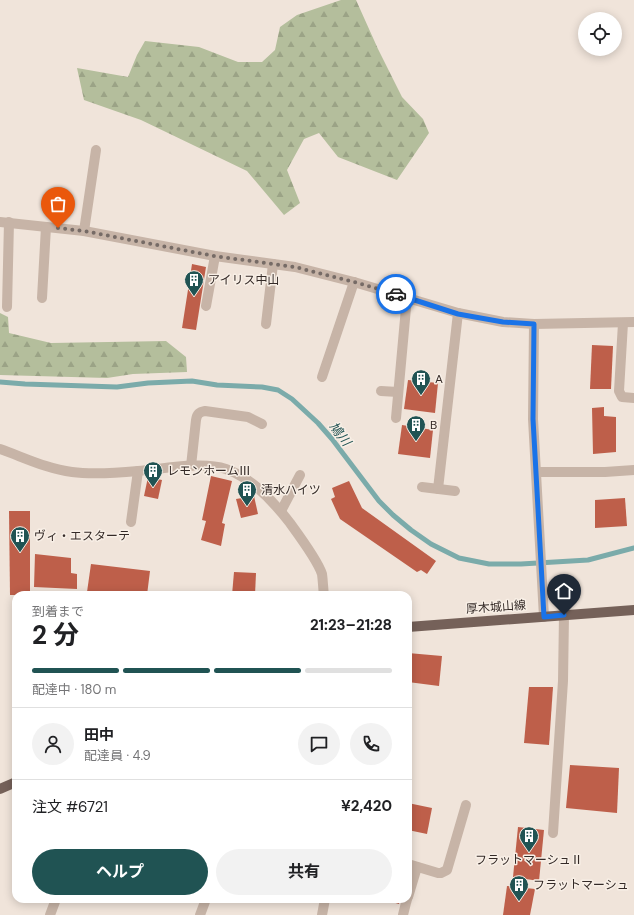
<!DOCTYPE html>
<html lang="ja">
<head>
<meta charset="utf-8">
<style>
	:root { --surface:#fff; --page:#f2f2f2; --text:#202124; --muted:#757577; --line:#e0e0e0; --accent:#205353 }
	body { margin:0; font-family:"DM Sans","Noto Sans JP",sans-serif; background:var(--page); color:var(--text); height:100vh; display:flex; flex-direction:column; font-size:15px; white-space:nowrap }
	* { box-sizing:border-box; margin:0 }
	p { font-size:13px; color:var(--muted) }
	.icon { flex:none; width:22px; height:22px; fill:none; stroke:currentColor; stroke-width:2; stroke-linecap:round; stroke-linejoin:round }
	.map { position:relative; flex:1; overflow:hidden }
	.drawer { position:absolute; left:12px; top:591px; width:400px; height:312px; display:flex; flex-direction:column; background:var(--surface); border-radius:12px; box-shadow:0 2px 10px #0003 }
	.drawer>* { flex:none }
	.controls { position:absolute; left:578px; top:12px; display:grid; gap:8px }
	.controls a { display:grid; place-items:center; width:44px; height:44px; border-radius:50%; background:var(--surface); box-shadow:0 2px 10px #0003; font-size:20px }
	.pin { position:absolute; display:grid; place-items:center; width:34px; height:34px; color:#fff; margin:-41px -17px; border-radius:50% 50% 50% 0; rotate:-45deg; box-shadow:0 0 4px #0007 }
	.pin .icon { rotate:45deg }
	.courier { position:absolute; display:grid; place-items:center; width:40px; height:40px; margin:-20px; border:3px solid #1a73e8; border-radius:50%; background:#fff; color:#222; box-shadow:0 1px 5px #0007 }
	.head em { font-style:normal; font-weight:700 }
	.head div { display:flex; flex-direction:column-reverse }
	.head { display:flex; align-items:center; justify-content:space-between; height:68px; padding:0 20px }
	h1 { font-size:26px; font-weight:700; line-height:30px }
	.bar { display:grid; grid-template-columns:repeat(4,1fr); gap:6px 4px; align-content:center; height:48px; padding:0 20px }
	.bar i { height:5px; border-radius:3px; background:var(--line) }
	.bar .current { background:var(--accent) }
	.bar p { grid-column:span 4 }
	.line { display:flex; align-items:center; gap:10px; padding:0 20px; border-top:1px solid var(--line) }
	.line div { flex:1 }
	.round { display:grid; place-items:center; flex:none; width:42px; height:42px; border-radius:21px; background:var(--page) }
	.cta { display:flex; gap:8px; margin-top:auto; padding:8px 20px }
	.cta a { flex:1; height:46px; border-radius:24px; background:var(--accent); color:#fff; font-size:16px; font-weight:700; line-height:46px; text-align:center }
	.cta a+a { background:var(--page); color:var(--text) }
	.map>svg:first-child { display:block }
	.forest { fill:url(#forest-firs) }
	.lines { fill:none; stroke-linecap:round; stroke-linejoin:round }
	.stream { stroke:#7babaa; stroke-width:5 }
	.building { fill:#be5f4a }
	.minor { stroke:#c7b4a7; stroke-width:10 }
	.major { stroke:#756159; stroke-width:10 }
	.done { stroke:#766b66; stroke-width:4; stroke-dasharray:0 7.2 }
	.route { stroke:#1a73e8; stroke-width:5 }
	.labels { text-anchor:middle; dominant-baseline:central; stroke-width:3; stroke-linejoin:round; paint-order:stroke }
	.poi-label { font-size:12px; fill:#342a27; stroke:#f8efe6; text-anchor:start }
	.street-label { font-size:12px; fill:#342a27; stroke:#f8efe6 }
	.water-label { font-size:13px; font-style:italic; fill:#205353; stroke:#f8efe6 }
</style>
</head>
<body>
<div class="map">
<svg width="634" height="915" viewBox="0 0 634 915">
	<defs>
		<pattern id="forest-firs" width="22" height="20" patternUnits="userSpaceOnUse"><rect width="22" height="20" fill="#b4be9c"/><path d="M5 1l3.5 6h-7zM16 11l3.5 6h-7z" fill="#9ba386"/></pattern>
	</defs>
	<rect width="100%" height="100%" fill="#f0e4da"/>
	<g class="forest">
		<polygon points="341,0 356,0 378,49 402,97 423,119 429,133 397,180 338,157 319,133 304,139 287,170 300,203 284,215 247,171 141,120 84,100 77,68 128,77 137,55 145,41 199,47 238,62 262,62 275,50 280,27 297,15"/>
		<polygon points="0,313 8,317 9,333 51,343 166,341 186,357 187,372 133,374 107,378 0,375"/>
	</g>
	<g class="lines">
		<polyline class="stream" points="0,382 25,384 117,387 148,383 192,381 217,385 262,387 278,390 292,399 318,423 332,439 379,501 393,515 411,530 431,544 459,558 489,564 521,564 588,560 634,548"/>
	</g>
	<g class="building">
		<polygon points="192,264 206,267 196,330 182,328"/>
		<polygon points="592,345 613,346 611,389 590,389"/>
		<polygon points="408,380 438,383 435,413 404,409"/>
		<polygon points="604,407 604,416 616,417 616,452 593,454 592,408"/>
		<polygon points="402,425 433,430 430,458 398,454"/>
		<polygon points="211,476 232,481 222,523 225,524 221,546 201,540 206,521 202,520"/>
		<polygon points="148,477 162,480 158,499 144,496"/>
		<polygon points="349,481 362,508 436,561 427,574 421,570 417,572 340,519 331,499 335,497 332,488"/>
		<polygon points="254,496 258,514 241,518 236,499"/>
		<polygon points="625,498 627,526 595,528 595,500"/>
		<polygon points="9,511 30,511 30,595 10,595"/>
		<polygon points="35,554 71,558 71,573 77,574 77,589 34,587"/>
		<polygon points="91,564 150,571 147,595 110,595 87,592"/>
		<polygon points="234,572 256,573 255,595 232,595"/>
		<polygon points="408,653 442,656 439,686 408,682"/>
		<polygon points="529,687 553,687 549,745 524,743"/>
		<polygon points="570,765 619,768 617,813 566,808"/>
		<polygon points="408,803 432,808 427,834 408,830"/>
		<polygon points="518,827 544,830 539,881 513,877"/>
		<polygon points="507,886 535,889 530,915 503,915"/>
		<polygon points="382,899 400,899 399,904"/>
	</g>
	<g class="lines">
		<g class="minor">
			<polyline points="0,222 84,231 215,256 295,267 354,282 458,313 503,322 534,324 634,322"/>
			<polyline points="84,231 96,150"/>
			<polyline points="42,298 46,227"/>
			<polyline points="206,306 215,256"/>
			<polyline points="7,307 9,222"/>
			<polyline points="623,323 619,391 622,397 634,398"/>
			<polyline points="266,324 273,264"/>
			<polyline points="534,324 533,419 544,617"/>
			<polyline points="322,377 354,282"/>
			<polyline points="381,391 398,392"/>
			<polyline points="396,418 407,297"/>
			<path d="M0,449C23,457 47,469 72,472C93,475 117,473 138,471C163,469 202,461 226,469C252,478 273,501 290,523C298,534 318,561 322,574C323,581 323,588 324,595"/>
			<path d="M191,466L196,420C197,414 199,412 205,411L248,417L262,424"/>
			<polyline points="537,472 605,472 634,470"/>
			<polyline points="422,487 455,491"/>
			<polyline points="438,489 458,313"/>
			<polyline points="281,511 300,475"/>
			<polyline points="131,522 138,471"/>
			<polyline points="553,833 563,681 564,615"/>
			<polyline points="408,864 438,873 441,873 447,870 466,805"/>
			<polyline points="408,897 417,867"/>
			<polyline points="50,915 56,899"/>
			<polyline points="200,915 206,899"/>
			<polyline points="322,915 325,899"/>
			<polyline points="403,915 407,899"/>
		</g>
		<g class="major">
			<polyline points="408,627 634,610"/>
			<polyline points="0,789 16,782"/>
		</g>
	</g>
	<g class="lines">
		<polyline class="done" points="58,228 84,231 214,256 295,267 354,282 396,294"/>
		<polyline class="route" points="396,294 458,314 503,322 534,324 533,419 544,617 564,615"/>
	</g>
	<defs>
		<symbol id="building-pin" viewBox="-11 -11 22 30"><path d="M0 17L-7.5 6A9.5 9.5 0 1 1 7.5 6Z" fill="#205353" stroke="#f8efe6"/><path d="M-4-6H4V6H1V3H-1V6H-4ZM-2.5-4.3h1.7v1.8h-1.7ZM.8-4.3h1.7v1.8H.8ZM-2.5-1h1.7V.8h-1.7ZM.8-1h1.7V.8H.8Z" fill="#fff"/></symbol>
	</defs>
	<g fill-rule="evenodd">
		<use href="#building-pin" x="183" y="269" width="22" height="30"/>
		<use href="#building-pin" x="410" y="368" width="22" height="30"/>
		<use href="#building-pin" x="405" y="414" width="22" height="30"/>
		<use href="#building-pin" x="142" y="460" width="22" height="30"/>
		<use href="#building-pin" x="236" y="479" width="22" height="30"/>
		<use href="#building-pin" x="9" y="525" width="22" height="30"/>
		<use href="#building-pin" x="518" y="825" width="22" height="30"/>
		<use href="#building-pin" x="508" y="874" width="22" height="30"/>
	</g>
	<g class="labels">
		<g class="poi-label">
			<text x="208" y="280">アイリス中山</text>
			<text x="435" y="379">A</text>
			<text x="430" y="425">B</text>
			<text x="167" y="471">レモンホームⅢ</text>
			<text x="261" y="490">清水ハイツ</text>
			<text x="34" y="536">ヴィ・エスターテ</text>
			<text x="529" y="860" text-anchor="middle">フラットマーシュⅡ</text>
			<text x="533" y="885">フラットマーシュ</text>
		</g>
		<g class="street-label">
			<text transform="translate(496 607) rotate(-4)">厚木城山線</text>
		</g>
		<g class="water-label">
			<text transform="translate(340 434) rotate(52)">鳩川</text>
		</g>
	</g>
</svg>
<div class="controls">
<a><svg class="icon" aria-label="locate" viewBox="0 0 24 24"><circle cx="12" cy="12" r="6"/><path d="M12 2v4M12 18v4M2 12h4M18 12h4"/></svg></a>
</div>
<div class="pin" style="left:58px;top:228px;background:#ea580c"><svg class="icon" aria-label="bag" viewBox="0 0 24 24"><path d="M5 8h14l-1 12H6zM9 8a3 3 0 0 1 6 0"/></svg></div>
<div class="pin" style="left:564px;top:615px;background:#1f2937"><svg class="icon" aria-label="home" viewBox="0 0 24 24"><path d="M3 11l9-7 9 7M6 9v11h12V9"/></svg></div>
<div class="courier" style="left:396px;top:294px"><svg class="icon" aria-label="car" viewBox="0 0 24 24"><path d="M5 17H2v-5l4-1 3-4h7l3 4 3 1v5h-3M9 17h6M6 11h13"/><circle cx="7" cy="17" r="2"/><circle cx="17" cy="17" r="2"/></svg></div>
<section class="drawer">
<div class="head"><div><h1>2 分</h1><p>到着まで</p></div><em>21:23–21:28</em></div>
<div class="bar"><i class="current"></i><i class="current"></i><i class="current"></i><i></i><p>配達中 · 180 m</p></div>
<div class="line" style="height:72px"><a class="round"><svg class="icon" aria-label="person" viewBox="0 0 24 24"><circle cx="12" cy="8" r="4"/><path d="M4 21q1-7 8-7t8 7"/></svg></a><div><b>田中</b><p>配達員 · 4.9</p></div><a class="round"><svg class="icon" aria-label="chat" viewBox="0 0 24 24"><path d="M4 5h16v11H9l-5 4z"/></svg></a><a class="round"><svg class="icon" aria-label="phone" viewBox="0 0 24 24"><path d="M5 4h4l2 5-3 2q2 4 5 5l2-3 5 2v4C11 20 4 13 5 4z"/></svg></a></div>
<div class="line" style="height:52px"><div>注文 #6721</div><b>¥2,420</b></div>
<div class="cta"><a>ヘルプ</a><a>共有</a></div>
</section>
</div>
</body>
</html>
